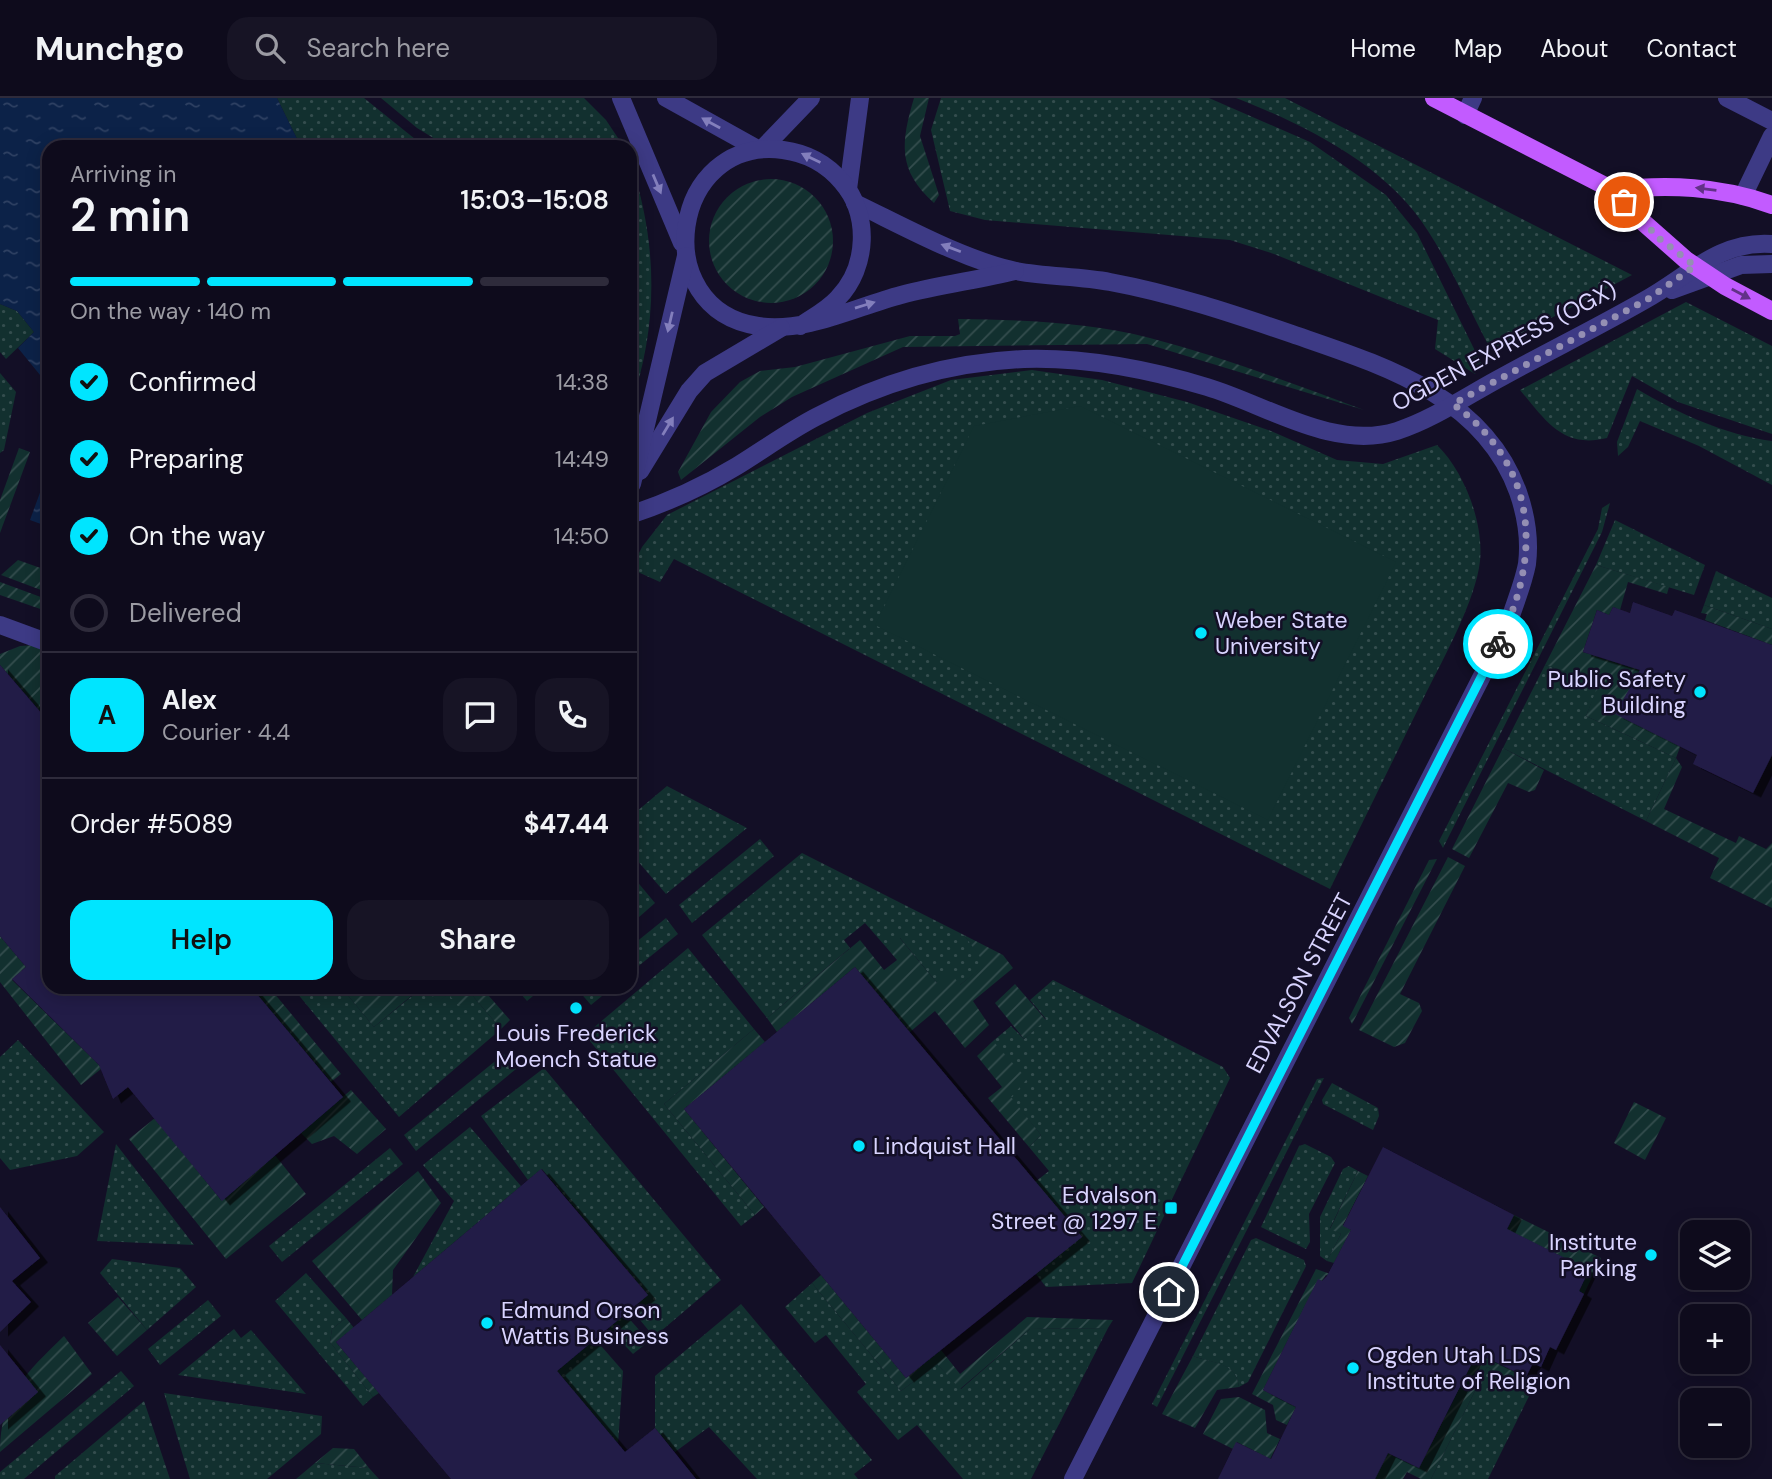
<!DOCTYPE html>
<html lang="en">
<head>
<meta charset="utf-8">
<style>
	:root { --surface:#0e0b1c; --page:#171425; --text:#f1f3f6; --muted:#9b9ba3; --line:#2e2b3b; --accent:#00e5ff }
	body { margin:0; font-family:"DM Sans",sans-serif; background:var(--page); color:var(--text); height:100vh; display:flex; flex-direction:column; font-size:26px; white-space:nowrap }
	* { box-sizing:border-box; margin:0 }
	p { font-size:23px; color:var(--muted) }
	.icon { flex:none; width:38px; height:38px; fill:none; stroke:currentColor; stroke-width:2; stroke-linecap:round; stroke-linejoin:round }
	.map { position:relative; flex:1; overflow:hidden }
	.side { position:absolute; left:42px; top:42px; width:595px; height:854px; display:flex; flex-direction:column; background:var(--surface); border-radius:21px; box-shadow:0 4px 18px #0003,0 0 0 2px var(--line) }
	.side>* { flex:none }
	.tools { position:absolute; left:1680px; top:1122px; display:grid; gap:14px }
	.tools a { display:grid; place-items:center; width:70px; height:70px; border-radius:14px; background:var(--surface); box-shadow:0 4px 18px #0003,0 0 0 2px var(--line); font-size:35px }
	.pin { position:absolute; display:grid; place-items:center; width:60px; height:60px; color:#fff; margin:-30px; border:4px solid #fff; border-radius:50%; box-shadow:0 2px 7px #0007 }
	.courier { position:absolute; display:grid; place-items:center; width:70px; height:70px; margin:-35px; border:5px solid #00e5ff; border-radius:50%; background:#fff; color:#222; box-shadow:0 2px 9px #0007 }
	.head em { font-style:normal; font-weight:600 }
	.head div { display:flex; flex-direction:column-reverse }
	.head { display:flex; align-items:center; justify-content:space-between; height:119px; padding:0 28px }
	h1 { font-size:46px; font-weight:600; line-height:52px }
	.bar { display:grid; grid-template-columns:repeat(4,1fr); gap:10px 7px; align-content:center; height:84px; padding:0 28px }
	.bar i { height:9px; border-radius:5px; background:var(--line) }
	.bar .on { background:var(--accent) }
	.bar p { grid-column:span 4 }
	.line { display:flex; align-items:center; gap:18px; padding:0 28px; border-top:2px solid var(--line) }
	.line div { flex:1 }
	.round { display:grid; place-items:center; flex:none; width:74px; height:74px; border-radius:21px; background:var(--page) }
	ol { padding:0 28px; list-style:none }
	li { display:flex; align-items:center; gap:21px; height:77px }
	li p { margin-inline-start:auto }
	li .icon { padding:7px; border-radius:50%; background:var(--accent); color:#111; stroke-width:4 }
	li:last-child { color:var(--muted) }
	li i { width:38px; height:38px; border:4px solid var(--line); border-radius:50% }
	.button { display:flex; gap:14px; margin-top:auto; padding:14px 28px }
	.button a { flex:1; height:80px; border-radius:21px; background:var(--accent); color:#111; font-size:28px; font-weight:600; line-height:80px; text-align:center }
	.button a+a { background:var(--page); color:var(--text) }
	header { display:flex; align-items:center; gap:42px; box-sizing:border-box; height:98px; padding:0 35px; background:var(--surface); border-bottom:2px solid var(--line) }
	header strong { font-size:33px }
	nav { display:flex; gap:38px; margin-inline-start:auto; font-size:24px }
	.search { width:490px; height:63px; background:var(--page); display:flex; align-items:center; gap:18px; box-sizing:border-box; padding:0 24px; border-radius:21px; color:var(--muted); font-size:26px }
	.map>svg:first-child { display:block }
	.grass { fill:url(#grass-dots) }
	.park { fill:#12302f }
	.garden { fill:url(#garden-furrows) }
	.water { fill:url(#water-ripples) }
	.building { fill:#241b47; filter:url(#shadow) }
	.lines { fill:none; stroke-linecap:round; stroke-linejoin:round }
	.minor { stroke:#3d3a85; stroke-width:18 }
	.major { stroke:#c25bff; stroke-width:18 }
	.oneway { fill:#837fbc }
	.oneway2 { fill:#623188 }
	.done { stroke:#948fb3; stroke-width:7; stroke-dasharray:0 12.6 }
	.route { stroke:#00e5ff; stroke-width:9 }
	.poi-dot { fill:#00e5ff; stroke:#130f26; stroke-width:2.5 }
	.labels { text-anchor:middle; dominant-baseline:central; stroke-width:5; stroke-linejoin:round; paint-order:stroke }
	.street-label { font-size:23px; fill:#d9d4ff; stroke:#130f26 }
	.poi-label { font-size:23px; fill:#d9d4ff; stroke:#130f26; text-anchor:start }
</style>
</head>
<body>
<header>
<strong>Munchgo</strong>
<div class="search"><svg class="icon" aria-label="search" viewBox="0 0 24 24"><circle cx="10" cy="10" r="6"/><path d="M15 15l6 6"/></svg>Search here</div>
<nav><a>Home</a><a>Map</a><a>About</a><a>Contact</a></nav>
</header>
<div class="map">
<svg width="1772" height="1381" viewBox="0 0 1772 1381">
	<defs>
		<pattern id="grass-dots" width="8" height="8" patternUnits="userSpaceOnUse" patternTransform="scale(1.75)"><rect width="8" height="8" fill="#12302f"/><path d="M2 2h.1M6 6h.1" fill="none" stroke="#344d4e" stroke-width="1.8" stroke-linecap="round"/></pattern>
		<pattern id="garden-furrows" width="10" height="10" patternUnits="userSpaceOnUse" patternTransform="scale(1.75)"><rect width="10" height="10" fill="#12302f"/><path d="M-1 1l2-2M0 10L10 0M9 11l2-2" fill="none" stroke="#344d4e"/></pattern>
		<pattern id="water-ripples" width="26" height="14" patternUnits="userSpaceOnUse" patternTransform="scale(1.75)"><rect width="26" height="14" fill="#0c2248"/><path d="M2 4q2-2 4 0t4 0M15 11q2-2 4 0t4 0" fill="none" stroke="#2f4163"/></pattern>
		<filter id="shadow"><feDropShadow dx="8" dy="4.5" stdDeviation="0" flood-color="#0009"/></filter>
	</defs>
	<rect width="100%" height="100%" fill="#130f26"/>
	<g class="grass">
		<polygon points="277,0 364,0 425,49 301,49"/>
		<polygon points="381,0 584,0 606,22 624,49 448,49 417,30"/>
		<polygon points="941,0 1209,0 1310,44 1386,97 1417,135 1481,265 1475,276 1435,251 1438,222 1274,156 1230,142 985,122 950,113 931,32"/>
		<path d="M1236,0H1285L1632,177L1491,252C1470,213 1452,170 1428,133C1387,67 1305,27 1236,0Z"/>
		<path d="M630,62C658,146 659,226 630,310Z"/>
		<path d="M1686,204L1772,248V336L1678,304L1632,278L1607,340C1563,351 1546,323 1520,292Z"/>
		<polygon points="0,206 17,213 34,234 6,261 0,254"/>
		<path d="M1032,272L1102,282L1187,304L1271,333L1337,362L1383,366L1437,347C1464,373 1484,425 1480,463C1476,501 1444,560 1426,595C1394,660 1362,726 1330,791L674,461L660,484L631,471L642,449L667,417L867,315L951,282Z"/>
		<polygon points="0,275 16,294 4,352 0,355"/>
		<path d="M1637,291C1678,315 1725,337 1772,343V387L1699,348L1640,323L1628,349L1618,358L1617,344Z"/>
		<polygon points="1610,405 1602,434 1443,750 1439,743 1598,431 1602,410"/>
		<polygon points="1615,422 1705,467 1694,497 1596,467"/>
		<polygon points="1716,473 1772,500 1772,531 1704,507"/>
		<polygon points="1545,567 1600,584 1586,618 1676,660 1646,723 1503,650"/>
		<polygon points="667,688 747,730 666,796 630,754 630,719"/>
		<polygon points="760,741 774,758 692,825 679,807"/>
		<polygon points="802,755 964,837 986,866 960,887 937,885 900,840 886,849 865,825 844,842 850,850 767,920 702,837"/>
		<polygon points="630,775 655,805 630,827"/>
		<polygon points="666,820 678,836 630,875 630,849"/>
		<polygon points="688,850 754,931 664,1006 755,1117 741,1128 585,937"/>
		<polygon points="1053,882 1223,969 1230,980 1132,1185 1046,1189 1036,1176 1035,1084 1049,1073 1029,1049 1041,1037 1010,999 993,943 1011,928 1024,941 1046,921 1030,902"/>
		<polygon points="292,889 341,889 374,929 423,889 438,904 448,896 472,897 501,931 399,1019"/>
		<polygon points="582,889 613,889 591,907 578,892"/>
		<polygon points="18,942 104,1034 77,1058 10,1072 0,1060 0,959"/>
		<polygon points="504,956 516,971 416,1053 404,1037"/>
		<polygon points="544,970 721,1182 654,1239 631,1211 647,1196 542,1071 528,1082 481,1018"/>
		<polygon points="1324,980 1157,1309 1152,1306 1317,981"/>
		<polygon points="1332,985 1378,1010 1379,1018 1373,1032 1323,1006 1322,1002"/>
		<polygon points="470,1029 521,1088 413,1179 454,1103 423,1067"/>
		<polygon points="116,1046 194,1147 97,1143"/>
		<polygon points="1305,1046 1331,1059 1335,1065 1309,1116 1310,1144 1306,1151 1261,1129 1299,1048"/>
		<polygon points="390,1050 403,1066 282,1164 269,1148"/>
		<polygon points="1349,1068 1358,1073 1330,1130 1341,1136 1327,1163 1320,1158 1320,1119 1343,1071"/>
		<path d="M1256,1140L1304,1162L1306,1168L1248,1284L1239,1289C1236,1264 1214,1266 1193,1258L1251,1142Z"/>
		<polygon points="112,1161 180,1170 196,1189 147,1232 100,1175"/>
		<polygon points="306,1175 346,1220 332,1231 330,1244 373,1299 363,1308 275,1203"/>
		<polygon points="812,1185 901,1293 937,1266 961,1291 1030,1231 1108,1230 1031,1381 963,1381 917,1327 898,1342 857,1294 866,1286 826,1237 815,1245 785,1209"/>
		<polygon points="208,1202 221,1218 160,1267 148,1251"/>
		<polygon points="741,1206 872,1362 854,1376 858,1381 757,1381 709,1329 675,1354 655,1330 655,1278"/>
		<polygon points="625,1216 649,1243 633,1256 608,1230"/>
		<polygon points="234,1231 241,1240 251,1232 306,1296 178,1277"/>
		<polygon points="595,1241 623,1273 618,1346 557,1273"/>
		<polygon points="1487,1269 1532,1292 1488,1381 1431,1381"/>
		<polygon points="121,1273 134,1288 24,1381 0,1381 0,1374"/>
		<polygon points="164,1295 322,1318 321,1336 267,1381 190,1381"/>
		<polygon points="144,1303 170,1381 55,1381 55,1378"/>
		<polygon points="315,1365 369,1370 379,1381 296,1381"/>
	</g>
	<polygon class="park" points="1080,308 1396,464 1268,722 875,527 974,328"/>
	<g class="garden">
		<path d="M914,0H929L920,38L939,97L934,105C897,72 901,44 914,0Z"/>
		<circle cx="771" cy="143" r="62"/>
		<path d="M958,221C1022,222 1088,224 1150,240C1223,259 1294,286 1364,312L1147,246L903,249L792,299L760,319L681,382L678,374L711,314L740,284L760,273L795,269L910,238H955L960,236Z"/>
		<polygon points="19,350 30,354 0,435 0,402"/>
		<polygon points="18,462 49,473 49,495 1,477"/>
		<polygon points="1596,467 1669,489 1667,496 1628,484 1620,512 1613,509 1609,517 1597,512 1583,554 1640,572 1680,649 1676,660 1682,669 1664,711 1736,745 1739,738 1766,751 1772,745 1772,810 1710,780 1719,760 1646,723 1676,660 1586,618 1599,584 1545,567"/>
		<polygon points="0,484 49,502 49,514 0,497"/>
		<polygon points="1704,507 1772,531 1772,547 1705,522 1707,516 1701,515"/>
		<polygon points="35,547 49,552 49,614 44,618 0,567 0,556 20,548"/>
		<polygon points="1503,650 1544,672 1535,692 1529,694 1508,685 1469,760 1452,751"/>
		<polygon points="1448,759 1465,768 1400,896 1419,905 1422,913 1405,945 1394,949 1359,932"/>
		<polygon points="1437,761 1352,926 1349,920 1429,762"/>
		<polygon points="964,837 1003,857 1013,870 973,903 989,927 965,950 935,913 910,934 855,869 777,934 767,920 860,842 884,872 897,862 886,849 899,839 937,885 950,874 960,887 985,866"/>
		<polygon points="0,838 26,869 12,882 99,967 101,971 81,987 0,884"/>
		<polygon points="1015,886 1046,922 1024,941 995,905"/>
		<polygon points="251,889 269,889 341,976 331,984"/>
		<polygon points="341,889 367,892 388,889 396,898 407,889 422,889 374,929"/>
		<polygon points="424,889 481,889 510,922 501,931 472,897 459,908 448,896 438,905"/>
		<polygon points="515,889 535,889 539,893 527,903"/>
		<polygon points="754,931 765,944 684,1011 764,1109 755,1117 664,1006"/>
		<polygon points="993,943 1027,981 1011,999 1041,1037 1029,1049 988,1000 1002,989 977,958"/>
		<polygon points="351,992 386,1031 357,1056 334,1038 312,1046 300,1034"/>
		<polygon points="1634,1004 1666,1020 1645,1062 1614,1045"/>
		<polygon points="155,1020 221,1102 274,1056 306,1096 226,1161 129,1041"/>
		<polygon points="418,1073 441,1105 393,1172 392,1197 362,1222 312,1163"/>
		<polygon points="1358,1073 1368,1078 1343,1127 1351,1132 1334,1165 1327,1163 1341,1136 1330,1131"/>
		<polygon points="1514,1117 1601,1160 1584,1196 1579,1193 1589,1172 1507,1132"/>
		<polygon points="1316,1171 1336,1178 1334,1181 1326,1177 1322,1183 1318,1182 1263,1292 1296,1309 1287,1327 1276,1322 1273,1307 1252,1296"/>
		<polygon points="821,1177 906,1280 941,1252 960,1276 1027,1219 1113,1222 1108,1230 1030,1231 960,1291 937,1266 901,1293 812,1185"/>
		<polygon points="118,1199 147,1232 117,1258 88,1225"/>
		<polygon points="346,1220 354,1230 336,1244 379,1295 373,1299 330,1244 332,1231"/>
		<path d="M64,1238L92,1276L0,1354C0,1298 26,1275 64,1238Z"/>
		<polygon points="1477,1255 1536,1284 1532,1292 1487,1269 1431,1381 1421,1381 1407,1374 1403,1381 1375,1381 1388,1355 1419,1370"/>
		<path d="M1193,1258C1214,1266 1236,1263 1239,1289L1217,1292L1195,1330L1162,1316Z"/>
		<polygon points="1239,1299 1265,1312 1267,1335 1280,1341 1270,1361 1237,1344 1233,1351 1203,1336 1221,1301"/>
		<polygon points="333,1350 354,1351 369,1370 315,1365"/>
	</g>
	<g class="water">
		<polygon points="0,0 277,0 301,49 49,49 49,288 18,250 34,234 17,213 0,206"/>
		<polygon points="49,370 49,429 30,422"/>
	</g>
	<g class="building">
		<polygon points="1633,504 1672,518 1675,512 1772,547 1772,657 1753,695 1693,666 1697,657 1615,616 1640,572 1583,554 1597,512 1609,517 1613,509 1630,515"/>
		<polygon points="0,567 49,624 49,889 251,889 343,999 222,1103 128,989 113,1001 99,967 12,881 26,869 0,838"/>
		<polygon points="855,869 1082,1139 906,1280 684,1011"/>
		<polygon points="1383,1049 1514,1117 1507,1131 1589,1172 1579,1193 1584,1196 1556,1252 1550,1249 1541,1269 1533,1265 1526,1279 1477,1255 1419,1370 1388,1355 1375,1381 1218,1381 1236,1344 1271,1361 1296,1309 1263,1292 1318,1181 1322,1183 1327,1178 1351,1132 1343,1128"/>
		<polygon points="541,1071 648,1197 557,1273 625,1354 655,1330 696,1381 451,1381 336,1244"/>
		<polygon points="0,1109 40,1160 12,1183 31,1204 0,1234"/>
		<polygon points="0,1247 38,1294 0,1327"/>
	</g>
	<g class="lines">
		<g class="minor">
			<polyline points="621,0 682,145"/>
			<polyline points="666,0 756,50"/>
			<polyline points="1727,0 1772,23"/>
			<polyline points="1465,17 1473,0"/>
			<polyline points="764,49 811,0"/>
			<polyline points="848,91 860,0"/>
			<polyline points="1743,98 1772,38"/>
			<path d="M855,105C903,128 964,162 1016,173C1047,179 1079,178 1110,184C1175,196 1236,217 1298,238C1385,268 1484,299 1518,394C1526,417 1530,442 1527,466C1523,487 1514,507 1508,527L1073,1381"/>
			<polyline points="1672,192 1741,167 1772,166"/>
			<path d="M800,228C813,219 827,212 838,200C868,169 870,116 842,84C827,66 806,55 783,52C671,37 646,211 758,228C807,235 855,209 901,197C939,187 978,182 1015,173"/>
			<polyline points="640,373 689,293 705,275 781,230"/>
			<polyline points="632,386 686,158"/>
			<path d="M630,417C666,405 704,388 737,368C763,352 789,333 816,319C880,285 951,264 1024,261C1087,259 1147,271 1207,289C1267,307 1333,353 1397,333C1434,321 1468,297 1502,279C1549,253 1598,229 1645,202C1687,179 1719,142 1772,146"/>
			<polyline points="0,527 49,545"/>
		</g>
		<g class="major">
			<polyline points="1434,0 1613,92 1635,117 1686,162 1725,188 1772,213"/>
			<path d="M1613,92C1668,86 1720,88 1772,107"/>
		</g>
	</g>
	<defs><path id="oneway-solid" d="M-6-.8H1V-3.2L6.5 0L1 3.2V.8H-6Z" transform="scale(1.75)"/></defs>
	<g class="oneway">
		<use href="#oneway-solid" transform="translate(711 25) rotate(-151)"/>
		<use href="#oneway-solid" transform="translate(811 60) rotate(-154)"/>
		<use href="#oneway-solid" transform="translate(657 86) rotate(67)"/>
		<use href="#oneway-solid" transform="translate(951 150) rotate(-159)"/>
		<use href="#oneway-solid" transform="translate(865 207) rotate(-17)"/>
		<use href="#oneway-solid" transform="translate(670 224) rotate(103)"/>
		<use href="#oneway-solid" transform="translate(668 328) rotate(-59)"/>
	</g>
	<g class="oneway2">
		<use href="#oneway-solid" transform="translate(1706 91) rotate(-173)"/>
		<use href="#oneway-solid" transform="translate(1741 196) rotate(28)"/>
	</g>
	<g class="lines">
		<path class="done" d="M1498,546C1543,457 1538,368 1453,306L1648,201L1695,168L1660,141L1624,104"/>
		<polyline class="route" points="1169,1194 1498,546"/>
	</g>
	<g class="poi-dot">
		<circle cx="1201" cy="535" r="7"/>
		<circle cx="1700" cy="594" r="7"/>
		<circle cx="576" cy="910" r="7"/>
		<circle cx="859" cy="1048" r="7"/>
		<rect x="1164" y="1103" width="14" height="14" rx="3.5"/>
		<circle cx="1651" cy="1157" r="7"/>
		<circle cx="487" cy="1225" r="7"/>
		<circle cx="1353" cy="1270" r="7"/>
	</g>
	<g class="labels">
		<g class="street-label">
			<text transform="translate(1504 248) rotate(-28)">OGDEN EXPRESS (OGX)</text>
			<text transform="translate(1299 885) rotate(-62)">EDVALSON STREET</text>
		</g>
		<g class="poi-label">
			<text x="1215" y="522">Weber State<tspan x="1215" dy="26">University</tspan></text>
			<text x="1686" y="581" text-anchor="end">Public Safety<tspan x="1686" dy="26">Building</tspan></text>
			<text x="576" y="935" text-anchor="middle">Louis Frederick<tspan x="576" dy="26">Moench Statue</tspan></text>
			<text x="873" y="1048">Lindquist Hall</text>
			<text x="1157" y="1097" text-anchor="end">Edvalson<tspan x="1157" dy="26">Street @ 1297 E</tspan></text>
			<text x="1637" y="1144" text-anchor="end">Institute<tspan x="1637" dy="26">Parking</tspan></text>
			<text x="501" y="1212">Edmund Orson<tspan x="501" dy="26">Wattis Business</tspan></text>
			<text x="1367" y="1257">Ogden Utah LDS<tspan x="1367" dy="26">Institute of Religion</tspan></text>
		</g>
	</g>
</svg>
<div class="tools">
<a><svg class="icon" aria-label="layers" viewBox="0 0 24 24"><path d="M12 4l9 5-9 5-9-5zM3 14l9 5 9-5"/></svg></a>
<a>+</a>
<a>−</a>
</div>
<div class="pin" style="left:1624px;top:104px;background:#ea580c"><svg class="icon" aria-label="bag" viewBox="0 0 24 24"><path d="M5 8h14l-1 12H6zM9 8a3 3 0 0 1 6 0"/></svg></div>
<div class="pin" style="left:1169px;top:1194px;background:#1f2937"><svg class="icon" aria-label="home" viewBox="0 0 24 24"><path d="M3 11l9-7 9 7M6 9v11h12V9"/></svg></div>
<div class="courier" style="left:1498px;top:546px"><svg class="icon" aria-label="bike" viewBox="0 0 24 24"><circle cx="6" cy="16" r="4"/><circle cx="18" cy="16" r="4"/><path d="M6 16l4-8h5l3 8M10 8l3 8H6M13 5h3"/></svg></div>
<section class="side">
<div class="head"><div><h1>2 min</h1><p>Arriving in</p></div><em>15:03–15:08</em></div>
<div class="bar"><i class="on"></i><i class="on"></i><i class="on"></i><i></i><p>On the way · 140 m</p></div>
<ol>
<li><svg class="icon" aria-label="check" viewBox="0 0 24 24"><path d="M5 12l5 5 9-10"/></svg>Confirmed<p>14:38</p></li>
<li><svg class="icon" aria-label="check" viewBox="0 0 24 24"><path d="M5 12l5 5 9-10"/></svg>Preparing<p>14:49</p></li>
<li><svg class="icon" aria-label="check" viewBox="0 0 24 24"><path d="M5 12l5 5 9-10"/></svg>On the way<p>14:50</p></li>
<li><i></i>Delivered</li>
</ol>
<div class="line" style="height:126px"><b class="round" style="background:var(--accent);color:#111">A</b><div><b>Alex</b><p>Courier · 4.4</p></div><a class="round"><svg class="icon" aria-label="chat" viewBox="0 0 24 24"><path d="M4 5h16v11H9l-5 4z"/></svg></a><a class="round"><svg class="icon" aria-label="phone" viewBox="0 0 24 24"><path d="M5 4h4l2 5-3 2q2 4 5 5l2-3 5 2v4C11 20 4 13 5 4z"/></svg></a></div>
<div class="line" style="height:91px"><div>Order #5089</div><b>$47.44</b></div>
<div class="button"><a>Help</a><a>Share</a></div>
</section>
</div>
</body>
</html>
